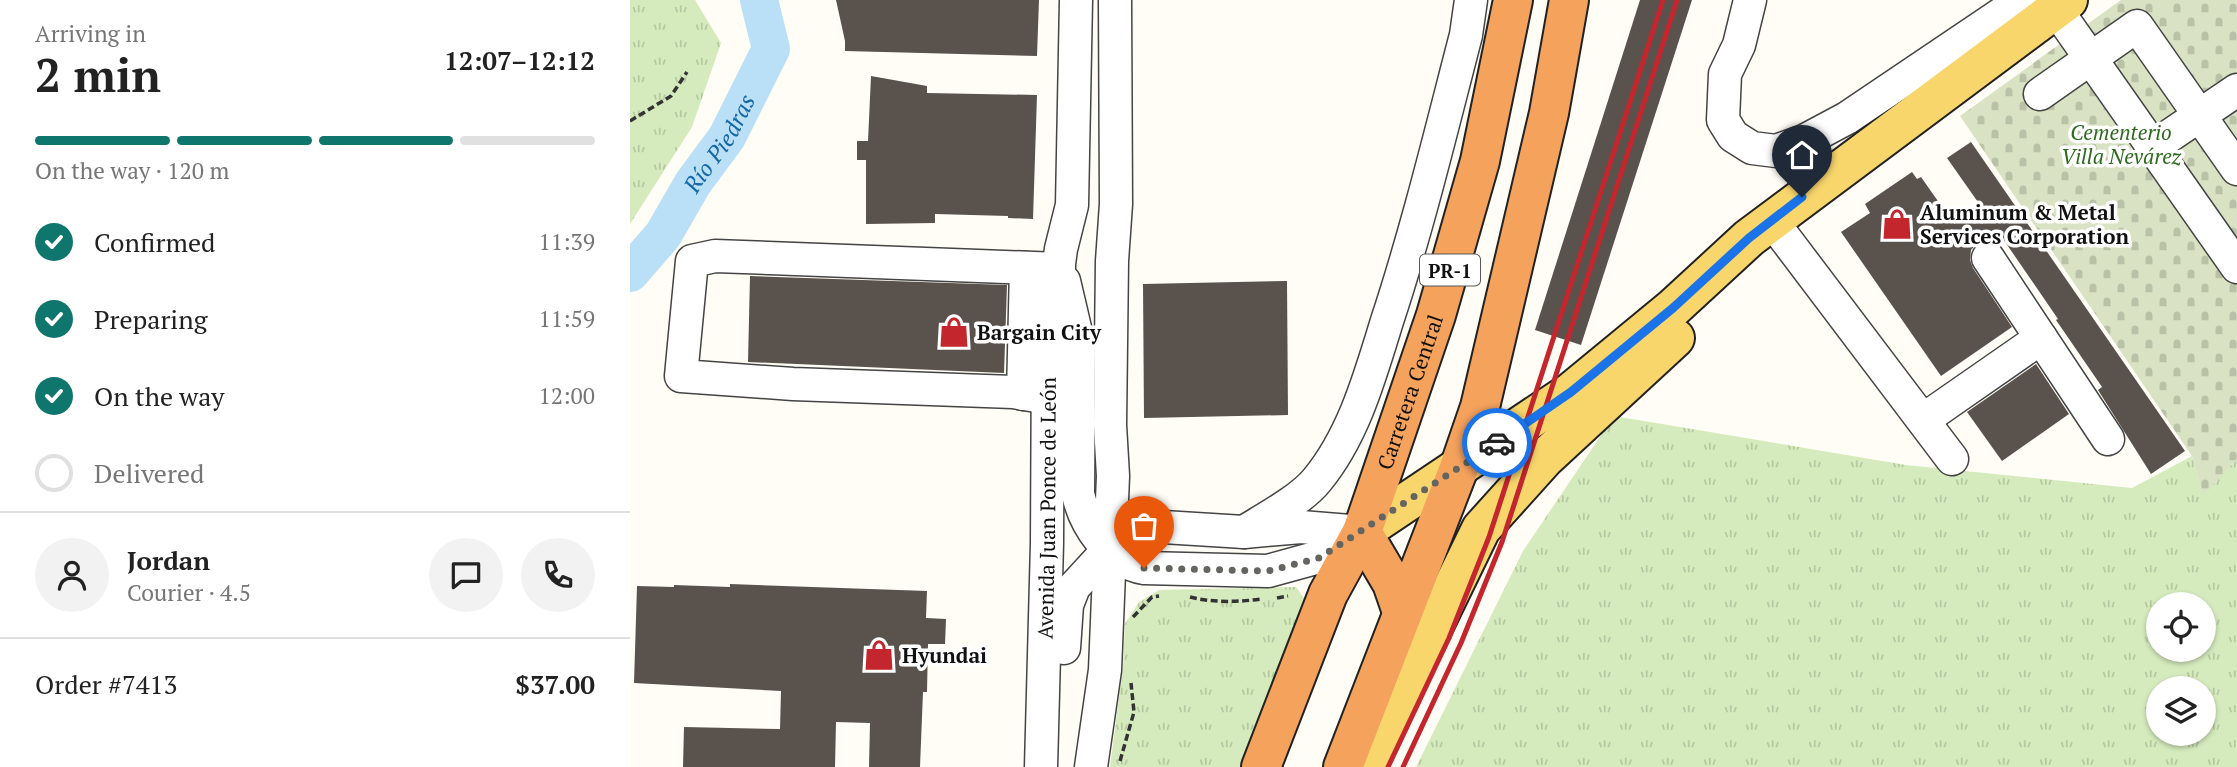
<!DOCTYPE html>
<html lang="en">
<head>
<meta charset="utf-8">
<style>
	:root { --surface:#fff; --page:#f2f2f2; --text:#222; --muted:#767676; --line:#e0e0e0; --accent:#0f766e }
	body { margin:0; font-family:"PT Serif",serif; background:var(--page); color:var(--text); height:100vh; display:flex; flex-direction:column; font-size:26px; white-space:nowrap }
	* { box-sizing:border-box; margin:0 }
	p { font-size:23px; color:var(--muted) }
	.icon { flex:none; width:38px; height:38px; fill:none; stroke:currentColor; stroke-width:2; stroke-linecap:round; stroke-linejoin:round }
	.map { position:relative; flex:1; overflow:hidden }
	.panel { display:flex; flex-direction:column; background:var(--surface); width:630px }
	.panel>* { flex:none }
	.buttons { position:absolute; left:1516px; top:592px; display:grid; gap:14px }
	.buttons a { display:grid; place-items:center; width:70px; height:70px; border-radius:50%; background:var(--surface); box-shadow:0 2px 5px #0004; font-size:35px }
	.pin { position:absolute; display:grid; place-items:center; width:60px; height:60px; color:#fff; margin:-72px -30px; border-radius:50% 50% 50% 0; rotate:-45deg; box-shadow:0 0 7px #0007 }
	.pin .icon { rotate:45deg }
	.courier { position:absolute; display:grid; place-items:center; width:70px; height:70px; margin:-35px; border:5px solid #1a73e8; border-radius:50%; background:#fff; color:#222; box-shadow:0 2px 9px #0007 }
	.summary em { font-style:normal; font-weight:600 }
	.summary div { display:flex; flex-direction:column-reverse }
	.summary { display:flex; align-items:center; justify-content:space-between; height:119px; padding:0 35px }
	h1 { font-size:46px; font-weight:600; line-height:52px }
	.bar { display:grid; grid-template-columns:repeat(4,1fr); gap:10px 7px; align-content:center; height:84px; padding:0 35px }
	.bar i { height:9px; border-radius:5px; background:var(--line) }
	.bar .current { background:var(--accent) }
	.bar p { grid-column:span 4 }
	.line { display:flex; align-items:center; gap:18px; padding:0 35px; border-top:2px solid var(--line) }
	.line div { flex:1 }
	.round { display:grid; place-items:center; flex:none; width:74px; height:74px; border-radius:37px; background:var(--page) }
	ol { padding:0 35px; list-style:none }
	li { display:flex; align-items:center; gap:21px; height:77px }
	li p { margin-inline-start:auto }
	li .icon { padding:7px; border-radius:50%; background:var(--accent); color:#fff; stroke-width:4 }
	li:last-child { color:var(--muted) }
	li i { width:38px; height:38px; border:4px solid var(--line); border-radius:50% }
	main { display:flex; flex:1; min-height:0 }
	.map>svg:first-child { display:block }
	.grass { fill:url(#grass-tufts); fill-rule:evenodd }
	.cemetery { fill:url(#cemetery-stones) }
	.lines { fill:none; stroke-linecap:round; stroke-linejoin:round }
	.river { stroke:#b9e0f7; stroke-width:38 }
	.building { fill:#5a524d }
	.minor-casing { stroke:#444; stroke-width:35 }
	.major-casing { stroke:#222; stroke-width:42 }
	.highway-casing { stroke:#222; stroke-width:42 }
	.path { stroke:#333; stroke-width:3.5; stroke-dasharray:7 3.5; stroke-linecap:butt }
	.minor { stroke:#fff; stroke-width:32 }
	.major { stroke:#f9d66b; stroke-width:38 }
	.highway { stroke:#f5a25d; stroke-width:38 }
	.rail { stroke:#c4262e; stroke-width:5 }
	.done { stroke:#646461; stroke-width:7; stroke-dasharray:0 12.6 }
	.route { stroke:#1a73e8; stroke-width:9 }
	.labels { text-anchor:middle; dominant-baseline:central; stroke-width:7; stroke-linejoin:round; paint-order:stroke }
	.shield { fill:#fff; stroke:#585858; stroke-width:2 }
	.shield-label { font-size:19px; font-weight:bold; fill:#111 }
	.park-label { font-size:21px; font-style:italic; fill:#2f6b1f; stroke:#fff }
	.poi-label { font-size:21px; font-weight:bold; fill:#111; stroke:#fff; text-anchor:start }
	.street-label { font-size:21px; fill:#111; stroke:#fff }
	.water-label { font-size:23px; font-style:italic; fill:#1768a6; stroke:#fff }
</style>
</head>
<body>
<main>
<section class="panel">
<div class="summary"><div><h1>2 min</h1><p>Arriving in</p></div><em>12:07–12:12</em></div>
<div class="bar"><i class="current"></i><i class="current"></i><i class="current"></i><i></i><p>On the way · 120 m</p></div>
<ol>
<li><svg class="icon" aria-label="check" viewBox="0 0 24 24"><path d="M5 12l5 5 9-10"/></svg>Confirmed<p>11:39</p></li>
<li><svg class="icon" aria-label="check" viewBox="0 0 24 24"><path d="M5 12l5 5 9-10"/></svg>Preparing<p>11:59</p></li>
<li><svg class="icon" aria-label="check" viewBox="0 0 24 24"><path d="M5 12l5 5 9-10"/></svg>On the way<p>12:00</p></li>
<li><i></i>Delivered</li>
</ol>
<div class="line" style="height:126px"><a class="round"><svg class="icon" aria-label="person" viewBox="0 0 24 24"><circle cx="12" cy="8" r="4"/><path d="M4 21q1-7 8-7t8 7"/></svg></a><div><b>Jordan</b><p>Courier · 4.5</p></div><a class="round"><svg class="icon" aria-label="chat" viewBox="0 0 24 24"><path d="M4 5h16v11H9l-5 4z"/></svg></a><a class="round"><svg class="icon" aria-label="phone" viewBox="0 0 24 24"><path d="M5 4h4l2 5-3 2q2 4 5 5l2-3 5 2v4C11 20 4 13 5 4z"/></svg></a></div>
<div class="line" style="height:91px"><div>Order #7413</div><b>$37.00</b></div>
</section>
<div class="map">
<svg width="1607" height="767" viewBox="0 0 1607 767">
	<defs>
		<pattern id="grass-tufts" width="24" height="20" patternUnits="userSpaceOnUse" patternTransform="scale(1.75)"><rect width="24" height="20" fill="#d5ebbd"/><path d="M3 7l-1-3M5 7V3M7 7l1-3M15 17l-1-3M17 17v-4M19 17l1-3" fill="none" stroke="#b6c8a1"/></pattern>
		<pattern id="cemetery-stones" width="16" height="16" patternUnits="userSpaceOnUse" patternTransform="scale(1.75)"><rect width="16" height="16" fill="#d9e3c4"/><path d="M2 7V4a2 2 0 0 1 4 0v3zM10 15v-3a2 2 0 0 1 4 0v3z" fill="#b9c2a7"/></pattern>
	</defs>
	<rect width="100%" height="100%" fill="#fffdf5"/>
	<g class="grass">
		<polygon points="0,0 65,0 91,43 62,127 0,224"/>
		<path d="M984,416L1276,465L1502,488L1562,456L1573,495L1607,459V767H786L893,551ZM1528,604H1573V649H1528ZM1528,688H1573V733H1528Z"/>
		<polygon points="666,587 674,598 610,767 480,767 493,666 495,624 509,602 529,590"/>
	</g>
	<polygon class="cemetery" points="1491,0 1607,0 1607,459 1573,496 1562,456 1330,116"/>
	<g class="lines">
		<path class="river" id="s1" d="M0,273L33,235L63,183L97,137L141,49L129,0"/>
	</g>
	<g class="building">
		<polygon points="206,0 409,0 407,56 215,51 215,41"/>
		<polygon points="1010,0 1062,0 951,345 905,330"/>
		<polygon points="241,76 297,86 297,93 407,95 403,219 378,218 378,216 305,214 305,223 236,224 236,160 227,160 227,141 238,141"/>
		<polygon points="1341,142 1555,451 1521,474 1468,390 1472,387 1426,320 1428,319 1369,233 1359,240 1347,243 1341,250 1340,260 1343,268 1382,327 1311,376 1211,232 1240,213 1235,204 1282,172 1287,179 1291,177 1324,224 1350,205 1317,158"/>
		<polygon points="120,276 377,285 374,373 118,362"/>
		<polygon points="657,281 658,415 514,418 513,284"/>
		<polygon points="1406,364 1439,414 1372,461 1337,412"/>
		<polygon points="100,584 297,591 296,618 316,619 315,644 298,644 297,692 293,692 290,767 239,767 240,723 206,722 205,767 53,767 54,727 150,729 151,691 4,683 7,586 44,587 44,585 100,587"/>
	</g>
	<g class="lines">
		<defs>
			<g id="minor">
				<polyline points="1120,0 1109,45 1095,74 1093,120 1103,136 1122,148 1146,151 1174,141 1217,118 1392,0"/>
				<polyline points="1426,9 1607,267"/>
				<polyline points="1410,94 1507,26 1607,169"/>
				<polyline points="1523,147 1607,90"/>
				<polyline points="1148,229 1322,459"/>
				<polyline points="1358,258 1478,439"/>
				<path d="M434,281L449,345L448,494C455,526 480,562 514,568L638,571L689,557L732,532"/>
				<polyline points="393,394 396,268"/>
				<polyline points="418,398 383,392 163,384 51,376 62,261 85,256 429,269"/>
				<polyline points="1293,420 1411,338"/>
				<path d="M614,532C635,519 672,499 687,480C724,435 740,376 757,321C788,227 811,131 836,35L841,0"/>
				<polyline points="434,648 437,605 444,587 479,549 517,526 614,532 671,527 732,532"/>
				<path id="s2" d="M411,767L417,543L418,346L431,249L442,205L446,0"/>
				<polyline points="461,767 475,670 483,476 480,425 482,261 486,204 485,0"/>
			</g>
			<g id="major">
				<polyline points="732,532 941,392 1043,308 1119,238 1438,0"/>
				<polyline points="735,767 851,529 915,458 1045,338"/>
			</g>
			<g id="highway">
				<polyline points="732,532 762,583 772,612"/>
				<path id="s3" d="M631,767L698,594L732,532L806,315L850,161L883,0"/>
				<polyline points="713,767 829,468 850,407 919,113 939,0"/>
			</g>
		</defs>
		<use href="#minor" class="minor-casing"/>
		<use href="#major" class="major-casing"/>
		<use href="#highway" class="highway-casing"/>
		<g class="path">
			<polyline points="0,121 41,96 57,72"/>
			<path d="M560,597C583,603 608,602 632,599"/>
			<polyline points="647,598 658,596"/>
			<polyline points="503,617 522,597 529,596"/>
			<polyline points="490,761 504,712 501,683"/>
		</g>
		<use href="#minor" class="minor"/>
		<use href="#major" class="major"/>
		<use href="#highway" class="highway"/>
		<g class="rail">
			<polyline points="758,767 819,638 859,537 1033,0"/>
			<polyline points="773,767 831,643 872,542 1047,0"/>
		</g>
	</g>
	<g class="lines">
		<polyline class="done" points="514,568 638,571 689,558 867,443"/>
		<polyline class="route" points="867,443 941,392 1043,308 1119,238 1172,197"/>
	</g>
	<defs>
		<symbol id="shop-bare" viewBox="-9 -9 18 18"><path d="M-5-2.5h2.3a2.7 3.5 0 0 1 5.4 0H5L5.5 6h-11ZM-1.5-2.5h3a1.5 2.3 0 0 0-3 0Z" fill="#c4262e" stroke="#fff" stroke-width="2.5" paint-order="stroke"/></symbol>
	</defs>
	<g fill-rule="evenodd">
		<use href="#shop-bare" x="1245" y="202" width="44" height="44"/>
		<use href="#shop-bare" x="302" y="310" width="44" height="44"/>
		<use href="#shop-bare" x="227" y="633" width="44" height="44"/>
	</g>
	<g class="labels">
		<rect class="shield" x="790" y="254.5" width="60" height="31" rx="5"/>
		<g class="shield-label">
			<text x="820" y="270">PR-1</text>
		</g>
		<g class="park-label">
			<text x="1491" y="132">Cementerio<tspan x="1491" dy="24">Villa Nevárez</tspan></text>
		</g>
		<g class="poi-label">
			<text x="1290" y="212">Aluminum &amp; Metal<tspan x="1290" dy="24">Services Corporation</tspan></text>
			<text x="347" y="332">Bargain City</text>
			<text x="272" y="655">Hyundai</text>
		</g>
		<g class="street-label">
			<text stroke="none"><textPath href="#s3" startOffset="404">Carretera Central</textPath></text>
			<text stroke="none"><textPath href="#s2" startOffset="259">Avenida Juan Ponce de León</textPath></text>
		</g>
		<g class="water-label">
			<text stroke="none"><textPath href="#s1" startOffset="158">Río Piedras</textPath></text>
		</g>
	</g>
</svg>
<div class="buttons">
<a><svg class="icon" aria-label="locate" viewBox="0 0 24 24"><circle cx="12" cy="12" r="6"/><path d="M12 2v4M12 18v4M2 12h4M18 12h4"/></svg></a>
<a><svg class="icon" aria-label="layers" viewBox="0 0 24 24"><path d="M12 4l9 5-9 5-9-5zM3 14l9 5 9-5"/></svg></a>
</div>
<div class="pin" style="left:514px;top:568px;background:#ea580c"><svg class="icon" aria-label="bag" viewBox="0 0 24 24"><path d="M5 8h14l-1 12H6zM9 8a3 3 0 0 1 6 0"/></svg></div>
<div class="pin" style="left:1172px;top:197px;background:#1f2937"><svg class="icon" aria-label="home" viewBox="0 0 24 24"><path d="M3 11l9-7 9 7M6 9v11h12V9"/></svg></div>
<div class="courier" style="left:867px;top:443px"><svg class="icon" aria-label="car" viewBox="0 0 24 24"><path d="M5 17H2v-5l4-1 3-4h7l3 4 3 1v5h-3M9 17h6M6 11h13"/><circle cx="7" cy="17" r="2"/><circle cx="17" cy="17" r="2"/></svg></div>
</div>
</main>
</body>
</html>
